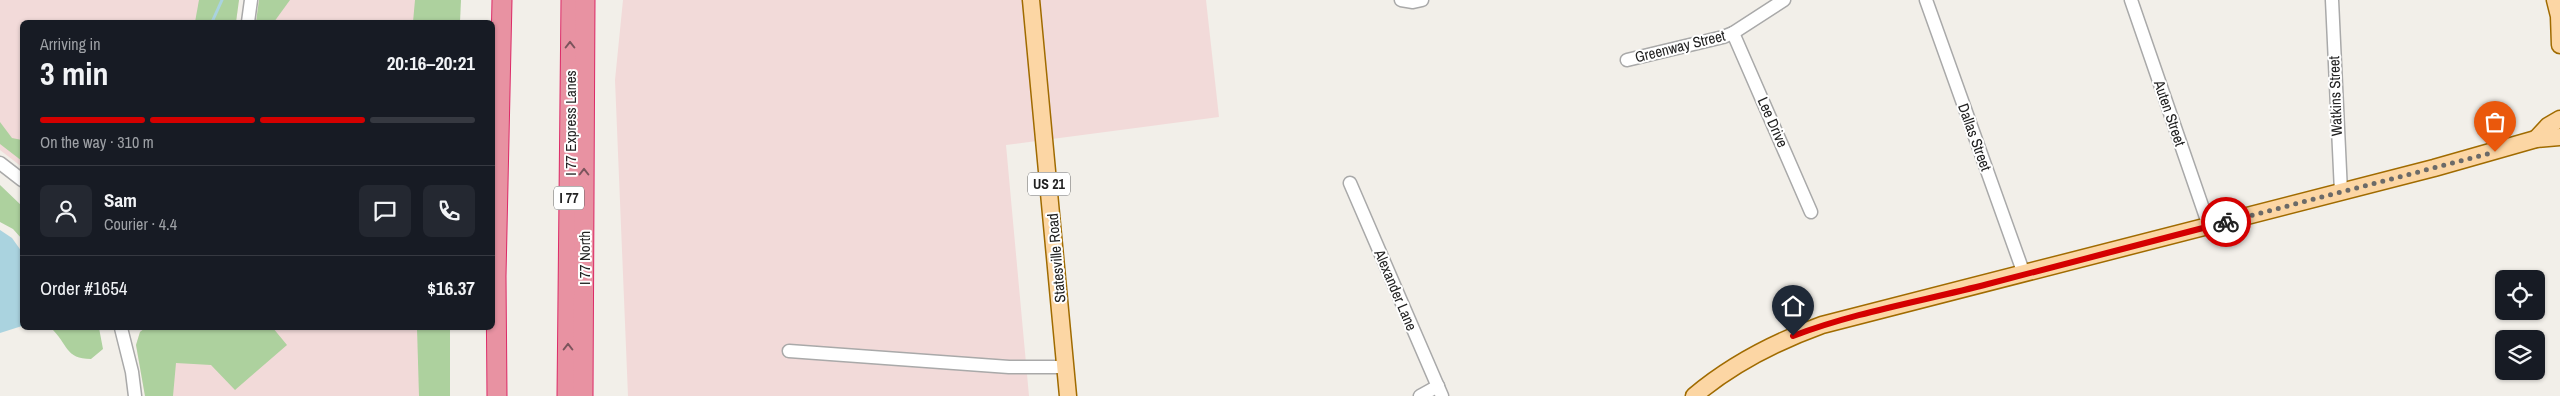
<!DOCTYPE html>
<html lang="en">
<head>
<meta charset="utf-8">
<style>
	:root { --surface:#171b24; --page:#242831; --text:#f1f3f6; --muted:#9ea1a6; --line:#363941; --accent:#d40000 }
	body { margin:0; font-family:"Archivo Narrow",sans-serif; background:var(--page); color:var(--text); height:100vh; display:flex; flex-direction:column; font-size:19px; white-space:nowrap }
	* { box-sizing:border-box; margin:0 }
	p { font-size:16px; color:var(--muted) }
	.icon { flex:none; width:28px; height:28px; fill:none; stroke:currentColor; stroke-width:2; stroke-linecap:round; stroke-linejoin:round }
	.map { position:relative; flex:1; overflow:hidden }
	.details { position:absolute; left:20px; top:20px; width:475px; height:310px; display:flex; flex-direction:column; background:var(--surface); border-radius:8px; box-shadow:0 1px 4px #0004 }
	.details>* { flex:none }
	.tools { position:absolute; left:2495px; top:270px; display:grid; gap:10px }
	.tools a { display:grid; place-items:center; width:50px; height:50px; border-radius:8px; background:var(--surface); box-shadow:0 1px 4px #0004; font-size:25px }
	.pin { position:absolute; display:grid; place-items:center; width:42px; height:42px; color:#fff; margin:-51px -21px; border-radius:50% 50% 50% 0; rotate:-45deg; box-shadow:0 0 5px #0007 }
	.pin .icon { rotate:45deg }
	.courier { position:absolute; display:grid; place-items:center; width:50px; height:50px; margin:-25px; border:4px solid #d40000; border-radius:50%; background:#fff; color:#222; box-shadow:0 1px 6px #0007 }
	.headline em { font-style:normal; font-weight:800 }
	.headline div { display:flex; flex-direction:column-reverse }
	.headline { display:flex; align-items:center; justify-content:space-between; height:85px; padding:0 20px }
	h1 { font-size:32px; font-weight:800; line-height:38px }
	.bar { display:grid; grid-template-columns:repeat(4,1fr); gap:8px 5px; align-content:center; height:60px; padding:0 20px }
	.bar i { height:6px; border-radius:4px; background:var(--line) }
	.bar .active { background:var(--accent) }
	.bar p { grid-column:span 4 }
	.line { display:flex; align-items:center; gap:12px; padding:0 20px; border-top:1px solid var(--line) }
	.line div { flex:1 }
	.round { display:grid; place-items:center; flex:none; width:52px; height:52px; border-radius:8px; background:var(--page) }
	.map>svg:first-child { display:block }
	.commercial { fill:#f2dad9 }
	.forest { fill:#add19e }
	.water { fill:#aad3df }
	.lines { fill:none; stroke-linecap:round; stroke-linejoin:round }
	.stream { stroke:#aad3df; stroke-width:3 }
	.minor-casing { stroke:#a9a9a9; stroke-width:15 }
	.major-casing { stroke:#a06b00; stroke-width:19 }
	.highway-casing { stroke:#dc2a67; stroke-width:21 }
	.minor { stroke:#fff; stroke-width:12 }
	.major { stroke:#fcd6a4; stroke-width:16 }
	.highway { stroke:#e892a2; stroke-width:19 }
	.oneway { stroke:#7b545c }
	.done { stroke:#6b6a68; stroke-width:5; stroke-dasharray:0 9 }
	.route { stroke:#d40000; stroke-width:6 }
	.labels { text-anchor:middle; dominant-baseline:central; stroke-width:4; stroke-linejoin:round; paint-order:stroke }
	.shield { fill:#fff; stroke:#646464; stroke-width:1 }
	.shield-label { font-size:14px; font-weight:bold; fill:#222 }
	.street-label { font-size:15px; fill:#222; stroke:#fff }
</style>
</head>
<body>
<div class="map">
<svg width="2560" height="396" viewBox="0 0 2560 396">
	<rect width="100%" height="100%" fill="#f2efe9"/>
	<g class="commercial">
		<polygon points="0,0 239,0 236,22 22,22 22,167 0,150"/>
		<polygon points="259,0 423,0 423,22 256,22"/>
		<polygon points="623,0 1206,0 1219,117 1006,145 1029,396 628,396 615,80"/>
		<polygon points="145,328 419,328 419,396 145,396 136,345 140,332"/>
	</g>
	<g class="forest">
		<polygon points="199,0 239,0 236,22 195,22"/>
		<polygon points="259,0 290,0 274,22 256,22"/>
		<polygon points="415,0 461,0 460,22 413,22"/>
		<polygon points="0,122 12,138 22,140 22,161 0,144"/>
		<polygon points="0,185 22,206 22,239 13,229 0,222"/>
		<path d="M51,328H99L103,349L91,359C65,359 68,344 51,328Z"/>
		<polygon points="145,328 273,328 287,345 235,390 211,365 176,363 173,396 145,396 136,345 140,332"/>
		<polygon points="417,328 450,328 450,396 419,396"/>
	</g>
	<polygon class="water" points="0,230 12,238 22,252 22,326 0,333"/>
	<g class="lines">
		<polyline class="stream" points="212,22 222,0"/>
		<defs>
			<g id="minor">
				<polyline points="1401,0 1413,2 1422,0"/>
				<polyline points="1926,0 2024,274"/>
				<polyline points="2131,0 2209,226"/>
				<polyline points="2332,0 2341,192"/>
				<polyline points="248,22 251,0"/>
				<polyline points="1733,33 1811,212"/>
				<polyline points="1627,60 1723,37 1733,33 1784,0"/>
				<polyline points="0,163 22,180"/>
				<polyline points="1350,183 1442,396"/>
				<polyline points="121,328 132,372 135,396"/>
				<polyline points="789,351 1009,367 1066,367"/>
				<polyline points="1420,396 1438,386"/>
			</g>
			<g id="major">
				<polyline points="1031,0 1068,396"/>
				<polyline points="2555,0 2559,16 2560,45"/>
				<polyline points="2536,139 2548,126 2560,119"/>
				<path d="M1694,396C1732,364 1775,342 1822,325L2434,168L2536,139L2560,137"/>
			</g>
			<g id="highway">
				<polyline points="497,396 496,276 502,0"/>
				<polyline points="567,396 571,0"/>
				<polyline points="583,396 585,0"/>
			</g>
		</defs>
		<use href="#minor" class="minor-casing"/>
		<use href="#major" class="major-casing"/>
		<use href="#highway" class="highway-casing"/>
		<use href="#minor" class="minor"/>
		<use href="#major" class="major"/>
		<use href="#highway" class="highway"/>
	</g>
	<defs><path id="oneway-chevron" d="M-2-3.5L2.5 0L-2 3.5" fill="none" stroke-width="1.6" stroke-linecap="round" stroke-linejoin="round" transform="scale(1.25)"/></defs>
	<g class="oneway">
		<use href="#oneway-chevron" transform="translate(570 45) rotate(-90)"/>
		<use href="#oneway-chevron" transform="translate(584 172) rotate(-90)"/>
		<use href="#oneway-chevron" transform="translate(568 347) rotate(-90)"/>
	</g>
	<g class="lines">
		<polyline class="done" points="2226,222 2495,152"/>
		<path class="route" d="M1793,336C1856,312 1923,301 1988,284C2067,264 2147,242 2226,222"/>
	</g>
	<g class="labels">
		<g class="shield">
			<rect x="1028" y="172.5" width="42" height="23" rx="4"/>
			<rect x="554" y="186.5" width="30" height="23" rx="4"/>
		</g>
		<g class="shield-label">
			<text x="1049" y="184">US 21</text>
			<text x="569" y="198">I 77</text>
		</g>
		<g class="street-label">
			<text transform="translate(1680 46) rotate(-14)">Greenway Street</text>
			<text transform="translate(2335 96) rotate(-92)">Watkins Street</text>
			<text transform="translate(2170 113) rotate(71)">Auten Street</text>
			<text transform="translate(1773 122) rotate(66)">Lee Drive</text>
			<text transform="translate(570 123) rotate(-90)">I 77 Express Lanes</text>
			<text transform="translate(1975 137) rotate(70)">Dallas Street</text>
			<text transform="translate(584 258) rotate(-90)">I 77 North</text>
			<text transform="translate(1056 258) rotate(-95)">Statesville Road</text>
			<text transform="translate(1396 290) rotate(67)">Alexander Lane</text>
		</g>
	</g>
</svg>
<div class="tools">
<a><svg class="icon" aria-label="locate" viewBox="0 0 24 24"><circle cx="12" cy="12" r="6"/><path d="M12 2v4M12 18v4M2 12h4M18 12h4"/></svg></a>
<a><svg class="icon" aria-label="layers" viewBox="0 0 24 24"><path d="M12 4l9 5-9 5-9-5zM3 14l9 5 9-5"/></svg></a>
</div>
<div class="pin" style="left:2495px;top:152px;background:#ea580c"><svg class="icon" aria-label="bag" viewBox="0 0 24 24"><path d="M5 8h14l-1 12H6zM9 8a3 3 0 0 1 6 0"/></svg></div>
<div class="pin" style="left:1793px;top:336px;background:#1f2937"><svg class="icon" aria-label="home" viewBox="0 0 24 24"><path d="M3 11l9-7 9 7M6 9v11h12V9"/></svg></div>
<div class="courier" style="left:2226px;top:222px"><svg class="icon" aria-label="bike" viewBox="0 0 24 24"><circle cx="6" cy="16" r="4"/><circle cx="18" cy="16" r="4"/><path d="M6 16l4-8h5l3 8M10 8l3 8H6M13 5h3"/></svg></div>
<section class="details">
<div class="headline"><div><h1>3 min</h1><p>Arriving in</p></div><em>20:16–20:21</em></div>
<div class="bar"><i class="active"></i><i class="active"></i><i class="active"></i><i></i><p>On the way · 310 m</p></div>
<div class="line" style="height:90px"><a class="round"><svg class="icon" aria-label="person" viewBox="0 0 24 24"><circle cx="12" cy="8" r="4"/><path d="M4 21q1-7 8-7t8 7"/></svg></a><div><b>Sam</b><p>Courier · 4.4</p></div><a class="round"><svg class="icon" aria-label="chat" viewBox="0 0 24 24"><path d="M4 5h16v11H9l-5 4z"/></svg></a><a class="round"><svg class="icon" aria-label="phone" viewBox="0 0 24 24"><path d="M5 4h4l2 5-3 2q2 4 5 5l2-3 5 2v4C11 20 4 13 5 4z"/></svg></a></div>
<div class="line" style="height:65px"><div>Order #1654</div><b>$16.37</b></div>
</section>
</div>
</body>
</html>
